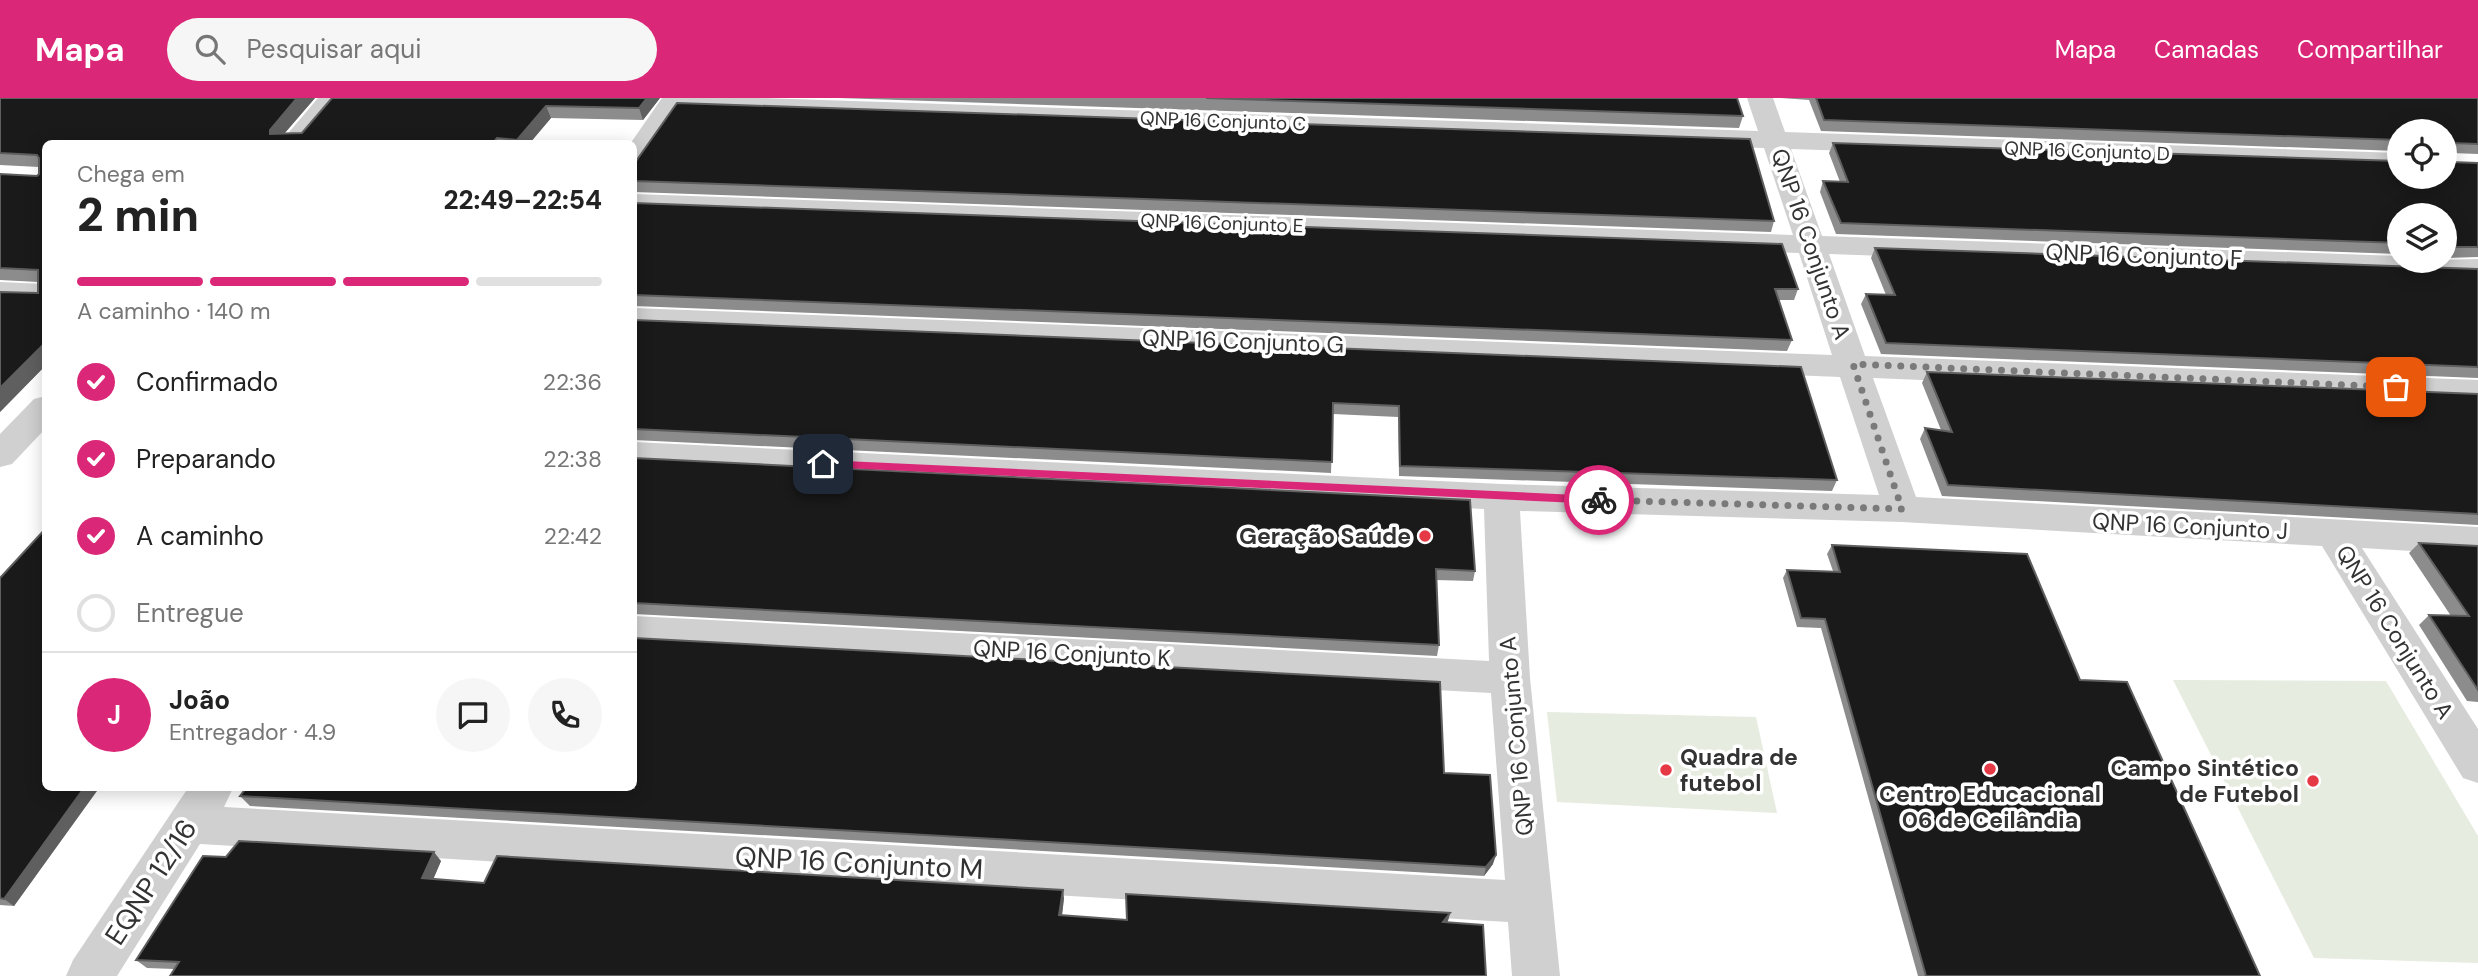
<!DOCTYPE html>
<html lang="pt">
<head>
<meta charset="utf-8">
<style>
	:root { --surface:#fff; --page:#f6f6f6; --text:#222; --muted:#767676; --line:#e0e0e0; --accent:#db2777 }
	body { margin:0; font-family:"DM Sans",sans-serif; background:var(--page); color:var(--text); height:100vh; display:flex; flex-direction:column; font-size:26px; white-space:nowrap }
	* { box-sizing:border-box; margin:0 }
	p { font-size:23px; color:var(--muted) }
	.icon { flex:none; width:38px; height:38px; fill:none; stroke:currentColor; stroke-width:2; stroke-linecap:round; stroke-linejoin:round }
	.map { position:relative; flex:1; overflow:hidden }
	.sheet { position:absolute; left:42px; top:42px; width:595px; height:651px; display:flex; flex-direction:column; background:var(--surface); border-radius:10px; box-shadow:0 4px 18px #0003 }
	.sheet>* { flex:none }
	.tools { position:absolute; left:2387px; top:21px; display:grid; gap:14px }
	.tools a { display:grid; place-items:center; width:70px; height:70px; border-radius:50%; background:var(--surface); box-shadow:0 4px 18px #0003; font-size:35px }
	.pin { position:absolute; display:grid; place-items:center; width:60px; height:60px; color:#fff; margin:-30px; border-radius:14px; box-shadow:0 4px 10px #0006 }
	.courier { position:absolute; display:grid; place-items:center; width:70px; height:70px; margin:-35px; border:5px solid #db2777; border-radius:50%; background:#fff; color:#222; box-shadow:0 2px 9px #0007 }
	.head em { font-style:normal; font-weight:800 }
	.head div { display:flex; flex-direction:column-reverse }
	.head { display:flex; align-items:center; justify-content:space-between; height:119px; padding:0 35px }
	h1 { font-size:46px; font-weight:800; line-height:52px }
	.bar { display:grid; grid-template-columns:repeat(4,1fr); gap:10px 7px; align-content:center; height:84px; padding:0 35px }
	.bar i { height:9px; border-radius:5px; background:var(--line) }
	.bar .active { background:var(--accent) }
	.bar p { grid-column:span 4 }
	.line { display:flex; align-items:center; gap:18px; padding:0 35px; border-top:2px solid var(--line) }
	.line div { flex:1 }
	.round { display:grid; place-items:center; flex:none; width:74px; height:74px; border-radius:37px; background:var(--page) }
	ol { padding:0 35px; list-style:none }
	li { display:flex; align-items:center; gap:21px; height:77px }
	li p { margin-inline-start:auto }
	li .icon { padding:7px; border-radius:50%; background:var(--accent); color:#fff; stroke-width:4 }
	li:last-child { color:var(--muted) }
	li i { width:38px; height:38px; border:4px solid var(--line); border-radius:50% }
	header { display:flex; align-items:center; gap:42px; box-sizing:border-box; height:98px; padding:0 35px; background:var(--accent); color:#fff }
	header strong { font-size:33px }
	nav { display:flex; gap:38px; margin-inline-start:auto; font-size:24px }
	.search { width:490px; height:63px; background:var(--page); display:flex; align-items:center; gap:18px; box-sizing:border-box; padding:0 24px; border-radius:38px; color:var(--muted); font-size:26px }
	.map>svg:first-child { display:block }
	.green { fill:#e6ecdf }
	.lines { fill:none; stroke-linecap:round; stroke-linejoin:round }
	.street { fill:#d0d0d0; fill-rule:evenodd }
	.wall { fill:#8c8c8c }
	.shaded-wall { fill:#5f5f5f }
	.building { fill:#1a1a1a; stroke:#5f5f5f; stroke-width:2 }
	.route { fill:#db2777 }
	.done { stroke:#7a7a7a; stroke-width:7; stroke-dasharray:0 12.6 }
	.poi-dot { fill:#e63946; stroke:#fff; stroke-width:2.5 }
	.labels { text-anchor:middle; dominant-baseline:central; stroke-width:7; stroke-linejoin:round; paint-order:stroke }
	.far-street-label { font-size:19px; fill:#333; stroke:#fff }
	.street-label { font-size:23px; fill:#333; stroke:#fff }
	.poi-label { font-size:23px; font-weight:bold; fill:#333; stroke:#fff; text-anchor:end }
	.near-street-label { font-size:28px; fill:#333; stroke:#fff }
</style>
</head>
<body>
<header>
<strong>Mapa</strong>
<div class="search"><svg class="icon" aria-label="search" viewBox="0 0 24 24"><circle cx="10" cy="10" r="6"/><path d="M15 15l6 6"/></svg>Pesquisar aqui</div>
<nav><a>Mapa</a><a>Camadas</a><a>Compartilhar</a></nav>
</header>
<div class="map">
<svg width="2478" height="878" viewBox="0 0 2478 878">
	<rect width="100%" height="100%" fill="#fff"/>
	<g class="green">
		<polygon points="2173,582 2386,583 2478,738 2478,865 2314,860"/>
		<polygon points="1547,614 1756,619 1777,715 1557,704"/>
	</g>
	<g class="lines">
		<g class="street">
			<polygon points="318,0 345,0 307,46 279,46"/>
			<polygon points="662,0 759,0 1758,33 1747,0 1773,0 1785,34 2399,55 2399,71 1791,51 1822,138 2399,158 2399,163 2478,161 2478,179 1829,156 1865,258 2478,282 2478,304 1873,280 1916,399 2478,429 2478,457 2362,450 2478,631 2478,685 2463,680 2322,448 1902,424 1520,413 1530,580 1560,878 1512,878 1508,824 200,746 117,878 66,878 73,862 188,690 233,690 224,709 1505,782 1491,595 634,548 634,518 1489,563 1484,411 634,368 634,344 1501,386 1879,397 1840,279 634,230 634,210 1832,257 1799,155 634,113 634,96 1793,137 1764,50 679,13 644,65 634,67 634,46 630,46"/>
			<polygon points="0,184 46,186 46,206 0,204"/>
			<polygon points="46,298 46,330 12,366 0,369 0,336 34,301"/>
		</g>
	</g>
	<g class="wall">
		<polygon points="0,0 315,0 284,36 302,35 332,0 660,0 643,22 551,20 529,46 46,46 46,267 0,314 38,195 38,184 0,182 0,76 37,78 39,76 39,69 0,67"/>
		<polygon points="839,0 1737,0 1743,18 1739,30"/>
		<polygon points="1781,0 2478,0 2478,56 2451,55 2451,64 2478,65 2478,159 2445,160 2445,117 2399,117 2399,156 1836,136 1820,94 1823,83 1840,84 1829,55 1833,45 2445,79 2399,33 2399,53 1821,33 1809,2"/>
		<polygon points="634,66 1774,123 1771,134 634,94"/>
		<polygon points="634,105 1798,191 1794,202 1779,202 1792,242 1787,253 634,208"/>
		<polygon points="1875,150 2478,171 2478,280 1881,256 1861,206 1866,196 1886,197 1871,160"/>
		<polygon points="634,222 1801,269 1837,382 1832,393 1399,378 1398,319 1333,316 1331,375 634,342"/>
		<polygon points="1927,274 2478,296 2478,427 1942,398 1920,341 1925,330 1941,332 1922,285"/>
		<polygon points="634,360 1475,473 1473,483 1436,482 1439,547 1437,558 634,516"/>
		<polygon points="2419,445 2478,448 2478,604 2467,603 2419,527 2429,517 2451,518 2409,455"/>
		<polygon points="1832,447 2080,582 2260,878 1918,878 1821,530 1797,529 1783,480 1787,472 1833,473 1827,456"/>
		<polygon points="0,480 1,480 46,690 99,690 14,808 0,807"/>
		<polygon points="1444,675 1493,766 1484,778 250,708 240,698"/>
		<polygon points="226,759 441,763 433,781 484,785 1064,800 1062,817 1127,822 1450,815 1447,825 174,871 147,870 136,862"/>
	</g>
	<g class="shaded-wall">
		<polygon points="297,0 315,0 277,44 270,36 270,32"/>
		<polygon points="647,0 660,0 643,22 639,10"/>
		<polygon points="546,8 551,20 529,46 519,46 517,42"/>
		<polygon points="46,244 46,267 0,314 0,290"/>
		<polygon points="84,690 99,690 14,808 4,801"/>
		<polygon points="434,754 441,763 430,789 422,780"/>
		<polygon points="1496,757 1493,766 1484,778 1486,769"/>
		<polygon points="1063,792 1064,800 1061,825 1059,817"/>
		<polygon points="1450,815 1448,823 1441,833 1443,824"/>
	</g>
	<g class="building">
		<polygon points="0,0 297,0 270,32 270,36 302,35 332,0 647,0 639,10 546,8 517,42 497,40 492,46 46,46 46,244 0,290 0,194 38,195 38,172 0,170 0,76 37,78 39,76 39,60 37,57 0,55"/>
		<polygon points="1206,0 1737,0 1743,18"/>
		<polygon points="1816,0 2478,0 2478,46 2451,45 2451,64 2478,65 2478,149 2445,149 2445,117 2399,117 2399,145 1841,125 1823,83 1848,84 1833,45 2399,63 2399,79 2445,79 2445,33 2399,33 2399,42 1824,22"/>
		<polygon points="677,5 1750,41 1774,123 634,83 634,66"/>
		<polygon points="634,105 1782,146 1798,191 1775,191 1792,242 634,197"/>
		<polygon points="1875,150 2478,171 2478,269 1886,245 1866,196 1895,197"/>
		<polygon points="634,222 1801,269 1837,382 1400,368 1399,308 1333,305 1332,364 634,331"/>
		<polygon points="1927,274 2478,296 2478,416 1948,387 1925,330 1952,334"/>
		<polygon points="634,360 1470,402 1475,473 1436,471 1439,547 634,505"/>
		<polygon points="46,430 46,690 84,690 4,801 0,800 0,480"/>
		<polygon points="2419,445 2478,448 2478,592 2429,517 2469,518"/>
		<polygon points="1832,447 2027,456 2080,582 2127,584 2260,878 1926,878 1825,521 1801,520 1787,472 1840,474"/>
		<polygon points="634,540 1440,584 1444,675 1490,677 1496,757 1486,769 240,698 246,690 634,690"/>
		<polygon points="239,743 434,754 422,780 484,785 497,758 1063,792 1059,817 1127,822 1126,796 1450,815 1443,824 1483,827 1486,878 170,878 179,864 136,862 203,758 226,759"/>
	</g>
	<polygon class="route" points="823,362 1599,398 1605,402 1599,406 823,369 818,366"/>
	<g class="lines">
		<polyline class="done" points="1599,402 1902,411 1853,266 2396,289"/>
	</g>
	<g class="poi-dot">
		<circle cx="1425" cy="438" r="7"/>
		<circle cx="1990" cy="671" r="7"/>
		<circle cx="1666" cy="672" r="7"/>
		<circle cx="2313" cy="683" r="7"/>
	</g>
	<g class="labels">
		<g class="far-street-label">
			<text transform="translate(1223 23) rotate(2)">QNP 16 Conjunto C</text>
			<text transform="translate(2087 53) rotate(2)">QNP 16 Conjunto D</text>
			<text transform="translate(1222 125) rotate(2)">QNP 16 Conjunto E</text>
		</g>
		<g class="street-label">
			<text transform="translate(1811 146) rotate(71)">QNP 16 Conjunto A</text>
			<text transform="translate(2144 157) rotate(2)">QNP 16 Conjunto F</text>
			<text transform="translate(1243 243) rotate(2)">QNP 16 Conjunto G</text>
			<text transform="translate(2190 428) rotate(3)">QNP 16 Conjunto J</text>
			<text transform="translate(2395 534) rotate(58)">QNP 16 Conjunto A</text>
			<text transform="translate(1072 555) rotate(3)">QNP 16 Conjunto K</text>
			<text transform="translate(1516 638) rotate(-95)">QNP 16 Conjunto A</text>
		</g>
		<g class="poi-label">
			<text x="1411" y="438">Geração Saúde</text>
			<text x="1680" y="659" text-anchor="start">Quadra de<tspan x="1680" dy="26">futebol</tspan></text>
			<text x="2299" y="670">Campo Sintético<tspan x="2299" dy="26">de Futebol</tspan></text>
			<text x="1990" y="696" text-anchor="middle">Centro Educacional<tspan x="1990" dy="26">06 de Ceilândia</tspan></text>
		</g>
		<g class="near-street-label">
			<text transform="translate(859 765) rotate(3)">QNP 16 Conjunto M</text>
			<text transform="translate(151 784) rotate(-57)">EQNP 12/16</text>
		</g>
	</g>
</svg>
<div class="tools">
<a><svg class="icon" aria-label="locate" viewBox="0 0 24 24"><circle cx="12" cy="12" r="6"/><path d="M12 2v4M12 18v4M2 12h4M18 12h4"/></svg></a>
<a><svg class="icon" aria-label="layers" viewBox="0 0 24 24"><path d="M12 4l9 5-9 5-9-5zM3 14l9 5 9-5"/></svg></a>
</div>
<div class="pin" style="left:2396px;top:289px;background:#ea580c"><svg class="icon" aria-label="bag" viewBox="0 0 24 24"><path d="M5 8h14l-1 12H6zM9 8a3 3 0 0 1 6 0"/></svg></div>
<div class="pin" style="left:823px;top:366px;background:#1f2937"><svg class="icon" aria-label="home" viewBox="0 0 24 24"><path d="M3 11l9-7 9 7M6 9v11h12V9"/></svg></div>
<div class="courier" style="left:1599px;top:402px"><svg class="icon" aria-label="bike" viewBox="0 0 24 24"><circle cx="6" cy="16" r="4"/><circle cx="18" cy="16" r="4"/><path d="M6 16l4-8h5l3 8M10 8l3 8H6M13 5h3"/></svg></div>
<section class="sheet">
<div class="head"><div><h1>2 min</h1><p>Chega em</p></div><em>22:49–22:54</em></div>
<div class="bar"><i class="active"></i><i class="active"></i><i class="active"></i><i></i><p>A caminho · 140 m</p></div>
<ol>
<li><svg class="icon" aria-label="check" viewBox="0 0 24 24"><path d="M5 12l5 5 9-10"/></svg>Confirmado<p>22:36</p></li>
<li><svg class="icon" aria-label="check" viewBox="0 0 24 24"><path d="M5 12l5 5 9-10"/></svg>Preparando<p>22:38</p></li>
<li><svg class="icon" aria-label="check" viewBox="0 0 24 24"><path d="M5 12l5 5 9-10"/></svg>A caminho<p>22:42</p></li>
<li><i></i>Entregue</li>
</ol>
<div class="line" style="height:126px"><b class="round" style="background:var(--accent);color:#fff">J</b><div><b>João</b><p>Entregador · 4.9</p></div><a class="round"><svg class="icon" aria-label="chat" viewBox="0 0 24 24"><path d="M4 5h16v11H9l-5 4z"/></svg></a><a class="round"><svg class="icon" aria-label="phone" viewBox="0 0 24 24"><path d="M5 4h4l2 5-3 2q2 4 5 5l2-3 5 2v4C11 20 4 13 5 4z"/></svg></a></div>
</section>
</div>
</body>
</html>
